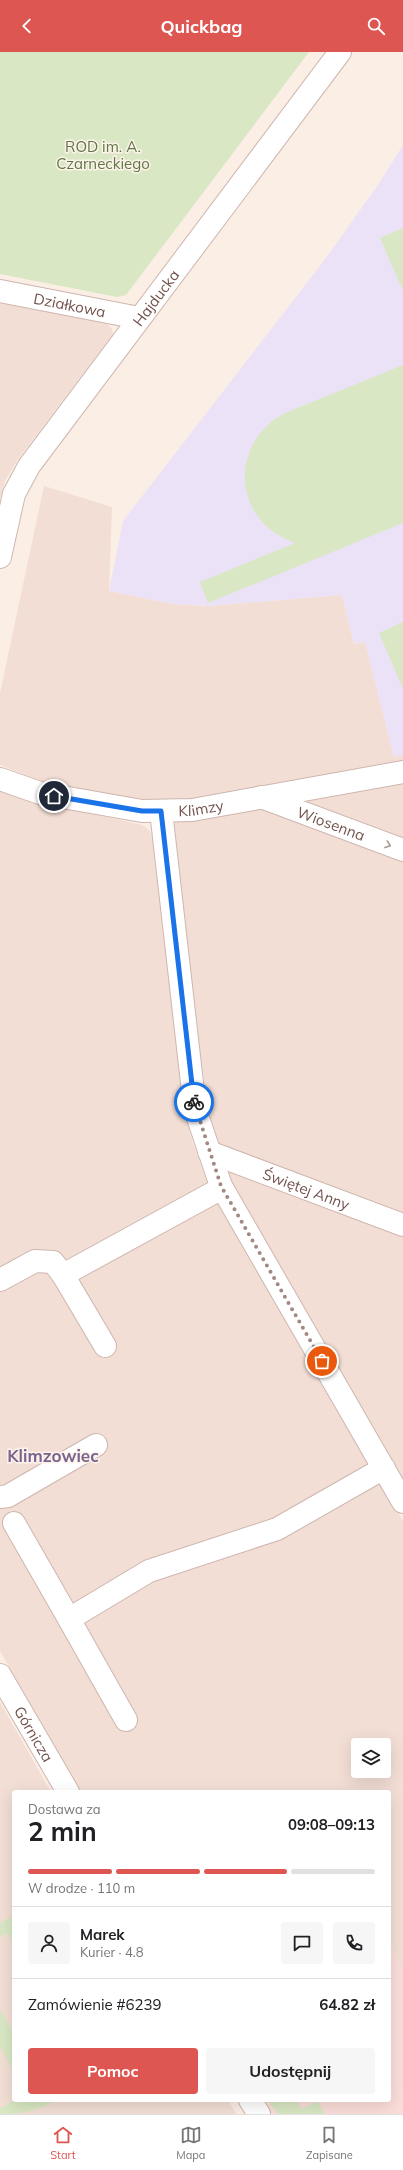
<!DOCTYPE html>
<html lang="pl">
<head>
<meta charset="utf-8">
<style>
	:root { --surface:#fff; --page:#f6f6f6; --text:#202124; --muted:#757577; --line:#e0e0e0; --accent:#dd5652 }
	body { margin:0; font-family:Mulish,sans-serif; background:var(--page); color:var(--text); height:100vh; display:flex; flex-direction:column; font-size:15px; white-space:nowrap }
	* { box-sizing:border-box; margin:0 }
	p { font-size:13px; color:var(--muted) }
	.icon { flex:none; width:22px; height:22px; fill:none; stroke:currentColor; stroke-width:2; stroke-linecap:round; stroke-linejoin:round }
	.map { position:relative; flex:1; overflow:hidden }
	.drawer { position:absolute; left:12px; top:1738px; width:379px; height:312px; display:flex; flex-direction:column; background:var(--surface); border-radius:4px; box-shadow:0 4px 16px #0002 }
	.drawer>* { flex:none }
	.buttons { position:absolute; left:351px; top:1686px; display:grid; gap:8px }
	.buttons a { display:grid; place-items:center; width:40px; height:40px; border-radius:4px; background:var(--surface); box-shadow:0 4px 16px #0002; font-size:20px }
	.pin { position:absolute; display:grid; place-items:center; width:34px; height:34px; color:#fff; margin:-17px; border:2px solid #fff; border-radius:50%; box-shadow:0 1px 4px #0007 }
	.courier { position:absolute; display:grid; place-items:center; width:40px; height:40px; margin:-20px; border:3px solid #1a73e8; border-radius:50%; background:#fff; color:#222; box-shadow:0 1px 5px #0007 }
	.summary em { font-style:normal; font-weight:700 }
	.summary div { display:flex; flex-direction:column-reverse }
	.summary { display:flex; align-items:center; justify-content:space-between; height:68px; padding:0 16px }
	h1 { font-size:26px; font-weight:700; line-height:30px }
	.bar { display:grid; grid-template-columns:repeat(4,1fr); gap:6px 4px; align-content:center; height:48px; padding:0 16px }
	.bar i { height:5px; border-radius:3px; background:var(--line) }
	.bar .selected { background:var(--accent) }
	.bar p { grid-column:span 4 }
	.line { display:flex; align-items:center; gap:10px; padding:0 16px; border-top:1px solid var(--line) }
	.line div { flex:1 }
	.round { display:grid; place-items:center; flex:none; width:42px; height:42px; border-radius:4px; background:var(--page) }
	.cta { display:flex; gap:8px; margin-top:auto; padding:8px 16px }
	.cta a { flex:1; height:46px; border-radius:4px; background:var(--accent); color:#fff; font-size:16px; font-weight:700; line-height:46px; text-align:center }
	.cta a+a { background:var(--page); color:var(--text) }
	header { display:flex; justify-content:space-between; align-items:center; height:52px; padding:0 16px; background:var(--accent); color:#fff; font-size:18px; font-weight:700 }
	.tabs { display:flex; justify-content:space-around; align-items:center; height:56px; border-top:1px solid var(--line); background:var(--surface); font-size:11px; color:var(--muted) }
	.tabs a { display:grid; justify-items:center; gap:2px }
	.tabs .selected { color:var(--accent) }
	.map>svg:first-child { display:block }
	.residential { fill:#f2ded4; fill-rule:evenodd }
	.commercial { fill:#faddd9 }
	.education { fill:#ebe2f7 }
	.green { fill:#d9e7c4 }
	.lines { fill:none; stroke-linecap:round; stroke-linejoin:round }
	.minor-casing { stroke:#ceb6af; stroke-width:24 }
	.minor { stroke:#fff; stroke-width:22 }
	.oneway { stroke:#aa9794 }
	.done { stroke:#a28982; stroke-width:4; stroke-dasharray:0 7.2 }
	.route { stroke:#1a73e8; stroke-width:5 }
	.labels { text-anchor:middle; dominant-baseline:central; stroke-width:3; stroke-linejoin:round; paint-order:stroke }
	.park-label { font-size:15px; fill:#5e7745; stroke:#fef3eb }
	.street-label { font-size:15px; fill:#72524c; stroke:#fef3eb }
	.quarter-label { font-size:17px; font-weight:bold; fill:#78648e; stroke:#fef3eb }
</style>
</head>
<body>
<header><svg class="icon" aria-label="back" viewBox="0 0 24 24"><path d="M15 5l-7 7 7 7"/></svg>Quickbag<svg class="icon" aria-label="search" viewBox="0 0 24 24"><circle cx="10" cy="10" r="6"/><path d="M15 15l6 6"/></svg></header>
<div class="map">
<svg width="403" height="2062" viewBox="0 0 403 2062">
	<rect width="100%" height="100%" fill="#fbeee5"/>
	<g class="residential">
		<polygon points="0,250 106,271 112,277 113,282 18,407 5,429 0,447"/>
		<polygon points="44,434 112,455 109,539 173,552 207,554 342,543 354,592 365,590 394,705 403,703 403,1434 235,1145 211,1080 174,802 174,752 54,734 0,713 0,641"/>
		<path d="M0,734L67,756L142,773L150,779L155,797L185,1061L190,1082L205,1125L403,1469V1917L389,1892V1740H81L0,1599ZM358,1693H384V1719H358Z"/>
		<polygon points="0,1650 51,1740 14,1740 14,2048 228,2048 236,2062 0,2062"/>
	</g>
	<polygon class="commercial" points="389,1892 403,1917 403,2062 268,2062 258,2048 389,2048"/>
	<polygon class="education" points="403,93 403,703 394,705 365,590 354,592 342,543 207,554 173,552 109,539 123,469 326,206 378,133"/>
	<g class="green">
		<polygon points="0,0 309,0 126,243 117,245 0,222"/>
		<polygon points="403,176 403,239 380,186"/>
		<path d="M403,313V471L208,551L200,530L295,491C283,486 271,480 262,470C231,434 244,382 285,361Z"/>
		<polygon points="403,570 403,637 379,581"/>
		<polygon points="14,1863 14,1893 7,1881 0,1885 0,1871"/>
		<polygon points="0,1957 14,1982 14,2021 0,1995"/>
		<path d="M15,2048H57C36,2059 24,2062 0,2062V2056Z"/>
		<polygon points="267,2048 296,2048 302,2057 315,2050 319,2052 325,2062 278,2062"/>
	</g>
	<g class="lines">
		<defs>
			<g id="minor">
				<path id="s1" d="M0,239L139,266"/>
				<path id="s2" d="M0,505L14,442L29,414L340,0"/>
				<path id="s3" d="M0,727L40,741L142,759L192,758L403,720"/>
				<path id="s4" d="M261,745L403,798"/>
				<polyline points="161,759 195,1057 221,1134 403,1450"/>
				<path id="s5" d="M209,1100L403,1173"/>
				<polyline points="0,1228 35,1209 53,1210 63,1223"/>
				<polyline points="105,1294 63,1223 222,1136"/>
				<polyline points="0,1445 8,1444 96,1393"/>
				<polyline points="14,1471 69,1567"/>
				<path id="s6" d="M0,1623L68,1740"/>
				<polyline points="126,1668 69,1567 149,1519 277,1477 384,1416"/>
				<polyline points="250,2048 259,2062"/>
			</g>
		</defs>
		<use href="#minor" class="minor-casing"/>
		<use href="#minor" class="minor"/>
	</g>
	<defs><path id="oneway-chevron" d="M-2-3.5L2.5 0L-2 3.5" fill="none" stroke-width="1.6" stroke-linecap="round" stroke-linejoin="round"/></defs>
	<use class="oneway" href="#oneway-chevron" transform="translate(388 793) rotate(20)"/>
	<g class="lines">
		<polyline class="done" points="194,1050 221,1134 322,1309"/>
		<polyline class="route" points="54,744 142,759 161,759 194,1050"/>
	</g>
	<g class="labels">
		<g class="park-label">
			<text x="103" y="94">ROD im. A.<tspan x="103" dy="17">Czarneckiego</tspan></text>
		</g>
		<g class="street-label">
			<text stroke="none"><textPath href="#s2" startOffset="307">Hajducka</textPath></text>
			<text stroke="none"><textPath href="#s1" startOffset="71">Działkowa</textPath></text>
			<text stroke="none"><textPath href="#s3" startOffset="205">Klimzy</textPath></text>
			<text stroke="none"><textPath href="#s4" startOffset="75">Wiosenna</textPath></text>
			<text stroke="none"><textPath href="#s5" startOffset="104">Świętej Anny</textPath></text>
			<text stroke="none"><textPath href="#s6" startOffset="68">Górnicza</textPath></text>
		</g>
		<g class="quarter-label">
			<text x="53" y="1403">Klimzowiec</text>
		</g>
	</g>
</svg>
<div class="buttons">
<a><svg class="icon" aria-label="layers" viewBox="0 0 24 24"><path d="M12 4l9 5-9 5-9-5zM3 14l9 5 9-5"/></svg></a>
</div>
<div class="pin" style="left:322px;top:1309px;background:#ea580c"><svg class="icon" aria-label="bag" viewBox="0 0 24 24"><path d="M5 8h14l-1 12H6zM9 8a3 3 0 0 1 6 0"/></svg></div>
<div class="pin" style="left:54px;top:744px;background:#1f2937"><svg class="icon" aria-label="home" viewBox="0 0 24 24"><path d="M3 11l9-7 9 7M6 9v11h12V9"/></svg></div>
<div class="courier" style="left:194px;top:1050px"><svg class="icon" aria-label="bike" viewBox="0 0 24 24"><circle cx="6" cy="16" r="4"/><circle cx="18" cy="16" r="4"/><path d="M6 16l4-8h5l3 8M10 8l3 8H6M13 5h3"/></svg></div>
<section class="drawer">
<div class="summary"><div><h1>2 min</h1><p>Dostawa za</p></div><em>09:08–09:13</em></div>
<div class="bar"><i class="selected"></i><i class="selected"></i><i class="selected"></i><i></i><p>W drodze · 110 m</p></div>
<div class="line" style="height:72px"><a class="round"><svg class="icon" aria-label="person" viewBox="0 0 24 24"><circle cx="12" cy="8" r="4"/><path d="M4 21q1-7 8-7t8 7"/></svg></a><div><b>Marek</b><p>Kurier · 4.8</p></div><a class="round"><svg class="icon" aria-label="chat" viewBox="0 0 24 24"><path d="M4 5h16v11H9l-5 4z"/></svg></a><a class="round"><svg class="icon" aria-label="phone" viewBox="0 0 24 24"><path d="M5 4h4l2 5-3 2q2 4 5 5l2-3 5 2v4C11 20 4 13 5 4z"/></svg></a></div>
<div class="line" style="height:52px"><div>Zamówienie #6239</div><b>64.82 zł</b></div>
<div class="cta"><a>Pomoc</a><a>Udostępnij</a></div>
</section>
</div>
<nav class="tabs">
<a class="selected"><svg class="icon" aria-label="home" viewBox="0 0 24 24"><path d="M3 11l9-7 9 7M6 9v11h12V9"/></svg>Start</a>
<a><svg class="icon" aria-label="map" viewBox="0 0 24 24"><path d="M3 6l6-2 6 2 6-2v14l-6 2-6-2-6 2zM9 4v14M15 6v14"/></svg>Mapa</a>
<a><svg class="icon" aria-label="saved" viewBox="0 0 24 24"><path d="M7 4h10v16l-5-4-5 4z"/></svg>Zapisane</a>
</nav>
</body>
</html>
